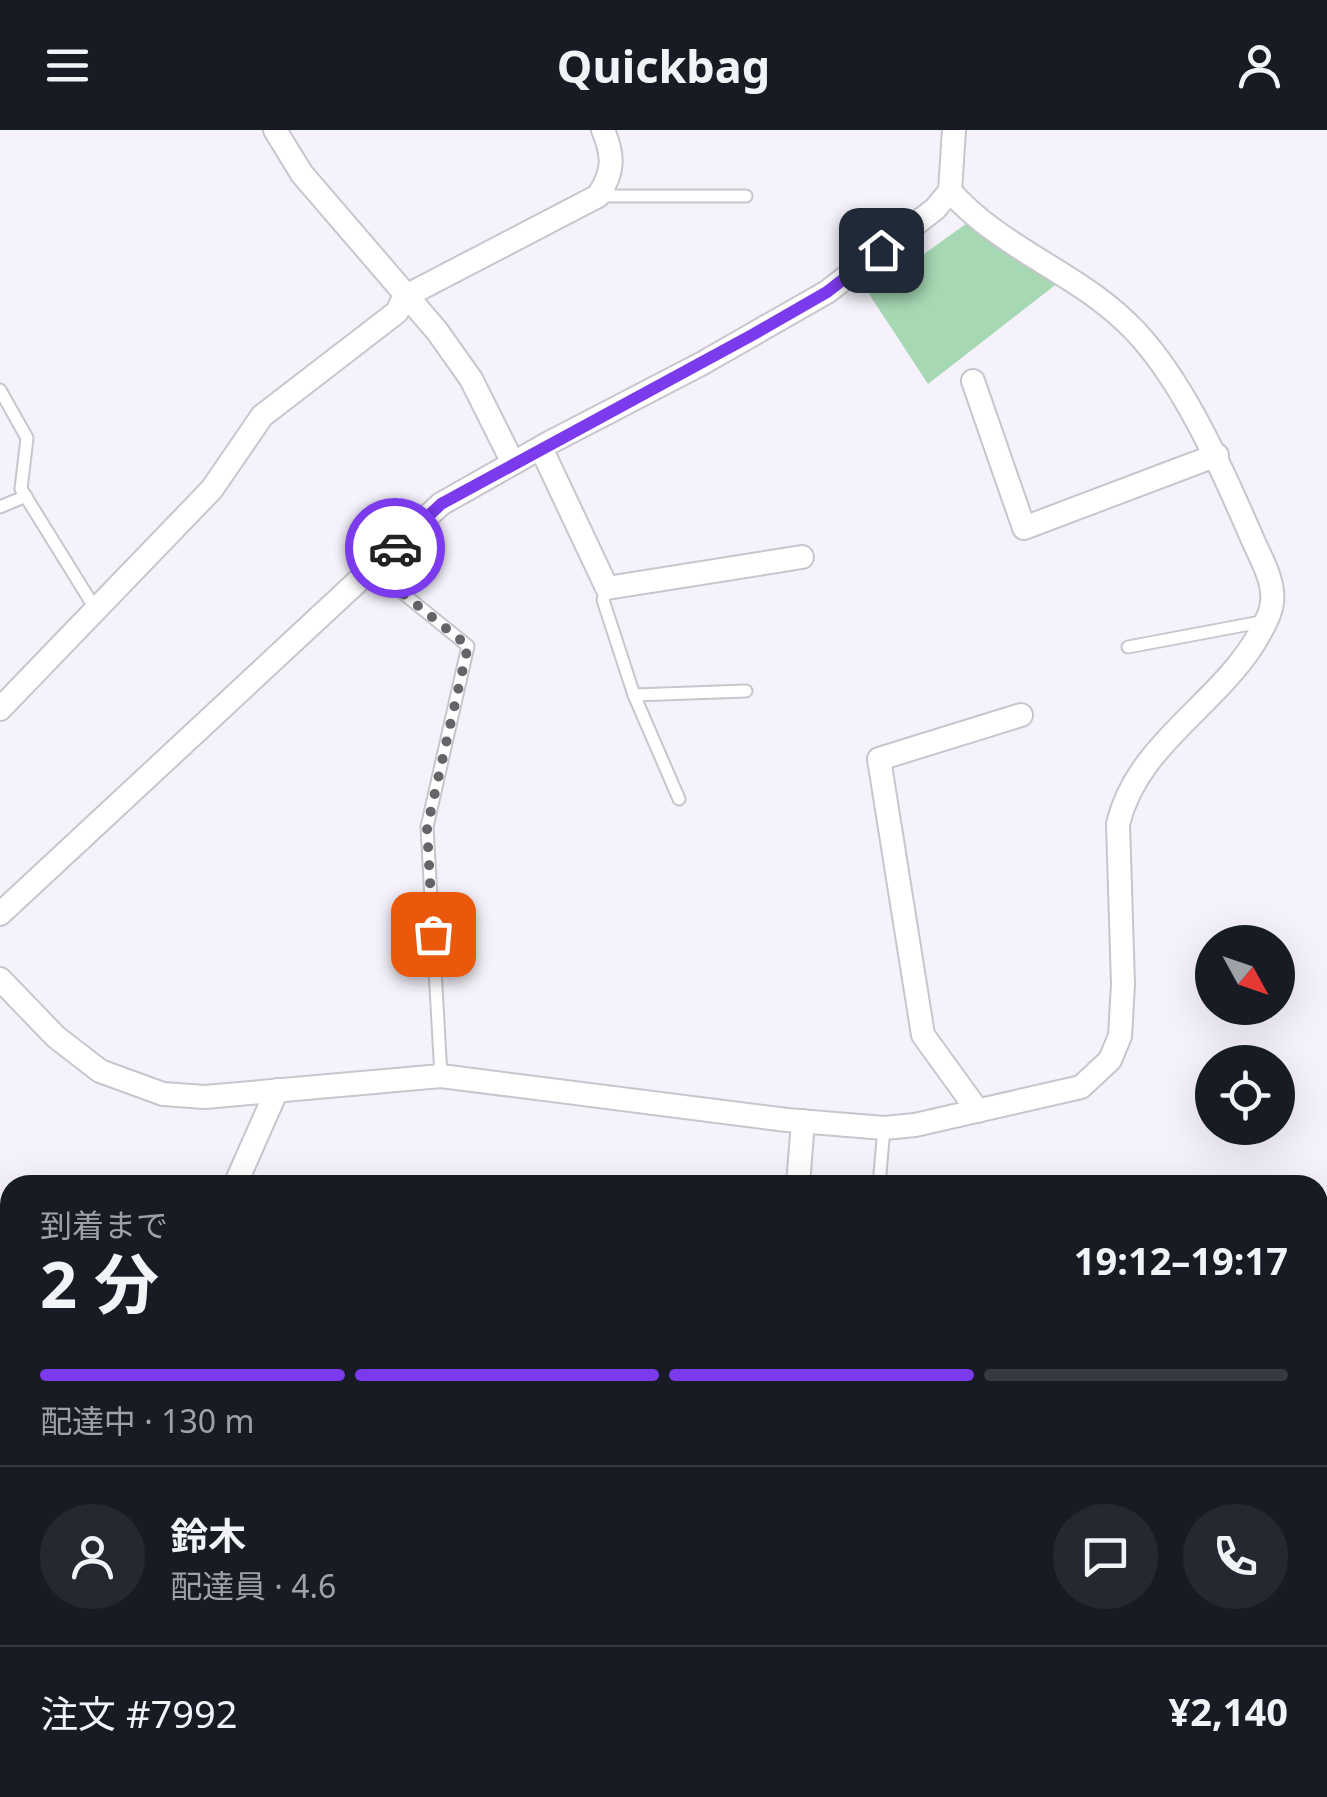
<!DOCTYPE html>
<html lang="ja">
<head>
<meta charset="utf-8">
<style>
	:root { --surface:#171b24; --page:#242831; --text:#f1f3f6; --muted:#9ea1a6; --line:#363941; --accent:#7c3aed }
	body { margin:0; font-family:"Noto Sans","Noto Sans JP",sans-serif; background:var(--page); color:var(--text); height:100vh; display:flex; flex-direction:column; font-size:38px; white-space:nowrap }
	* { box-sizing:border-box; margin:0 }
	p { font-size:32px; color:var(--muted) }
	.icon { flex:none; width:55px; height:55px; fill:none; stroke:currentColor; stroke-width:2; stroke-linecap:round; stroke-linejoin:round }
	.map { position:relative; flex:1; overflow:hidden }
	.panel { position:absolute; left:0px; top:1045px; width:1328px; height:622px; display:flex; flex-direction:column; background:var(--surface); border-radius:30px 30px 0 0; box-shadow:0 10px 40px #0002 }
	.panel>* { flex:none }
	.needle { width:65px; rotate:130deg }
	.fabs { position:absolute; left:1195px; top:795px; display:grid; gap:20px }
	.fabs a { display:grid; place-items:center; width:100px; height:100px; border-radius:50%; background:var(--surface); box-shadow:0 10px 40px #0002; font-size:50px }
	.pin { position:absolute; display:grid; place-items:center; width:85px; height:85px; color:#fff; margin:-42px; border-radius:20px; box-shadow:0 5px 15px #0006 }
	.courier { position:absolute; display:grid; place-items:center; width:100px; height:100px; margin:-50px; border:8px solid #7c3aed; border-radius:50%; background:#fff; color:#222; box-shadow:0 2px 12px #0007 }
	.summary em { font-style:normal; font-weight:700 }
	.summary div { display:flex; flex-direction:column-reverse }
	.summary { display:flex; align-items:center; justify-content:space-between; height:170px; padding:0 40px }
	h1 { font-size:65px; font-weight:700; line-height:75px }
	.bar { display:grid; grid-template-columns:repeat(4,1fr); gap:15px 10px; align-content:center; height:120px; padding:0 40px }
	.bar i { height:12px; border-radius:8px; background:var(--line) }
	.bar .current { background:var(--accent) }
	.bar p { grid-column:span 4 }
	.line { display:flex; align-items:center; gap:25px; padding:0 40px; border-top:2px solid var(--line) }
	.line div { flex:1 }
	.round { display:grid; place-items:center; flex:none; width:105px; height:105px; border-radius:52px; background:var(--page) }
	header { display:flex; justify-content:space-between; align-items:center; height:130px; padding:0 40px; background:var(--surface); font-size:45px; font-weight:700 }
	.map>svg:first-child { display:block }
	.green { fill:#a5d8b3 }
	.lines { fill:none; stroke-linecap:round; stroke-linejoin:round }
	.service-casing { stroke:#c8c5cd; stroke-width:15 }
	.minor-casing { stroke:#c8c5cd; stroke-width:26 }
	.service { stroke:#fff; stroke-width:11 }
	.minor { stroke:#fff; stroke-width:22 }
	.done { stroke:#656469; stroke-width:10; stroke-dasharray:0 18 }
	.route { stroke:#7c3aed; stroke-width:12 }
</style>
</head>
<body>
<header><svg class="icon" aria-label="menu" viewBox="0 0 24 24"><path d="M4 6h16M4 12h16M4 18h16"/></svg>Quickbag<svg class="icon" aria-label="person" viewBox="0 0 24 24"><circle cx="12" cy="8" r="4"/><path d="M4 21q1-7 8-7t8 7"/></svg></header>
<div class="map">
<svg width="1327" height="1667" viewBox="0 0 1327 1667">
	<rect width="100%" height="100%" fill="#f5f2fb"/>
	<polygon class="green" points="967,93 1059,152 928,254 869,164"/>
	<g class="lines">
		<defs>
			<g id="service">
				<polyline points="598,66 746,66"/>
				<polyline points="0,260 27,308 21,359 96,480"/>
				<polyline points="0,377 26,366"/>
				<polyline points="373,439 468,516 427,697 441,946"/>
				<polyline points="607,458 603,470 634,565 746,561"/>
				<polyline points="1128,517 1266,491"/>
				<polyline points="634,565 679,669"/>
				<polyline points="879,1055 884,998"/>
				<polyline points="0,1377 10,1379"/>
				<polyline points="511,1658 514,1667"/>
			</g>
			<g id="minor">
				<polyline points="275,0 302,44 437,201 471,249 513,333"/>
				<polyline points="973,251 1024,398 1217,325"/>
				<polyline points="541,318 607,458 802,427"/>
				<path d="M0,579L212,359L262,286L397,182L404,167L598,66C614,42 614,26 603,0"/>
				<polyline points="0,784 441,374 547,314 701,234 827,162 935,79 950,61 954,0"/>
				<path d="M0,849L56,907L100,941L163,964L205,967L441,946L787,990L884,998L915,995L1081,957L1110,930L1120,906L1123,854L1118,694C1137,612 1223,573 1261,501C1265,494 1271,481 1272,473C1275,451 1260,427 1252,408C1223,341 1180,242 1126,192C1073,141 999,117 950,61"/>
				<polyline points="978,981 923,905 879,629 1021,585"/>
				<polyline points="235,1055 277,960"/>
				<polyline points="798,1055 803,991"/>
				<polyline points="1318,1347 1327,1346"/>
				<polyline points="1318,1393 1327,1422"/>
				<polyline points="0,1520 10,1541"/>
				<polyline points="83,1658 90,1667"/>
				<polyline points="662,1658 665,1667"/>
				<polyline points="1101,1658 1108,1667"/>
				<polyline points="1240,1658 1242,1667"/>
				<polyline points="687,1667 702,1658"/>
				<polyline points="964,1667 981,1658"/>
			</g>
		</defs>
		<use href="#service" class="service-casing"/>
		<use href="#minor" class="minor-casing"/>
		<use href="#service" class="service"/>
		<use href="#minor" class="minor"/>
	</g>
	<g class="lines">
		<polyline class="done" points="395,418 372,439 468,516 427,698 433,804"/>
		<polyline class="route" points="395,418 441,374 754,204 827,162 881,120"/>
	</g>
</svg>
<div class="fabs">
<a><svg class="needle" viewBox="-14 -14 28 28"><path d="M0-13l5 13h-10z" fill="#e53935"/><path d="M0 13l5-13h-10z" fill="#9ea1a6"/></svg></a>
<a><svg class="icon" aria-label="locate" viewBox="0 0 24 24"><circle cx="12" cy="12" r="6"/><path d="M12 2v4M12 18v4M2 12h4M18 12h4"/></svg></a>
</div>
<div class="pin" style="left:433px;top:804px;background:#ea580c"><svg class="icon" aria-label="bag" viewBox="0 0 24 24"><path d="M5 8h14l-1 12H6zM9 8a3 3 0 0 1 6 0"/></svg></div>
<div class="pin" style="left:881px;top:120px;background:#1f2937"><svg class="icon" aria-label="home" viewBox="0 0 24 24"><path d="M3 11l9-7 9 7M6 9v11h12V9"/></svg></div>
<div class="courier" style="left:395px;top:418px"><svg class="icon" aria-label="car" viewBox="0 0 24 24"><path d="M5 17H2v-5l4-1 3-4h7l3 4 3 1v5h-3M9 17h6M6 11h13"/><circle cx="7" cy="17" r="2"/><circle cx="17" cy="17" r="2"/></svg></div>
<section class="panel">
<div class="summary"><div><h1>2 分</h1><p>到着まで</p></div><em>19:12–19:17</em></div>
<div class="bar"><i class="current"></i><i class="current"></i><i class="current"></i><i></i><p>配達中 · 130 m</p></div>
<div class="line" style="height:180px"><a class="round"><svg class="icon" aria-label="person" viewBox="0 0 24 24"><circle cx="12" cy="8" r="4"/><path d="M4 21q1-7 8-7t8 7"/></svg></a><div><b>鈴木</b><p>配達員 · 4.6</p></div><a class="round"><svg class="icon" aria-label="chat" viewBox="0 0 24 24"><path d="M4 5h16v11H9l-5 4z"/></svg></a><a class="round"><svg class="icon" aria-label="phone" viewBox="0 0 24 24"><path d="M5 4h4l2 5-3 2q2 4 5 5l2-3 5 2v4C11 20 4 13 5 4z"/></svg></a></div>
<div class="line" style="height:130px"><div>注文 #7992</div><b>¥2,140</b></div>
</section>
</div>
</body>
</html>
